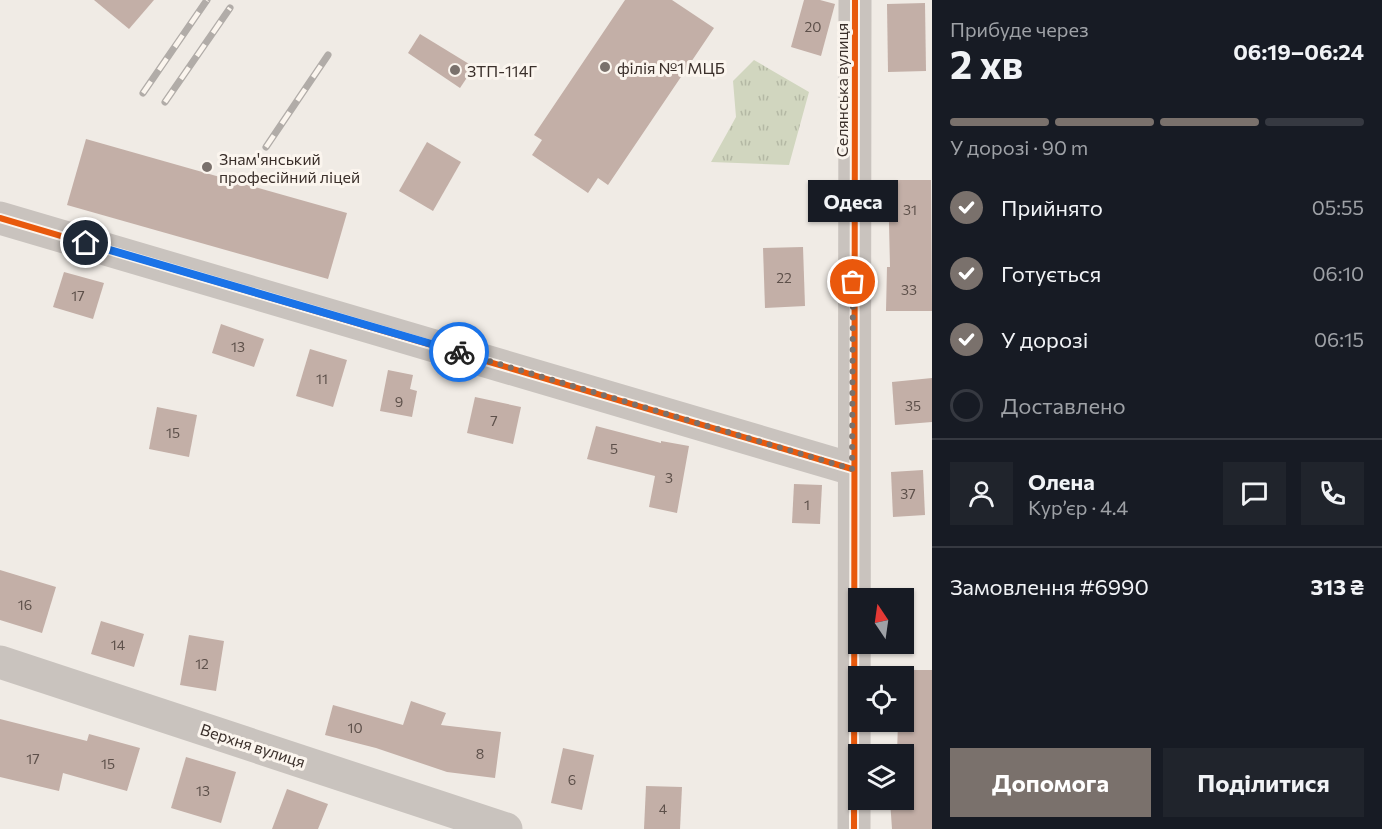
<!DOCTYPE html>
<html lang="uk">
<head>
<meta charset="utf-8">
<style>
	:root { --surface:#171b24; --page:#20242c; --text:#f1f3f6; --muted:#9ea1a6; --line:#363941; --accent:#7a716c }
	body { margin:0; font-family:Commissioner,sans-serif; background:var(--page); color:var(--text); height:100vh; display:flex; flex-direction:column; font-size:22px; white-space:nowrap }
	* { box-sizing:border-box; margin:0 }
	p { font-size:20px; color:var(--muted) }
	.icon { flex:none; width:33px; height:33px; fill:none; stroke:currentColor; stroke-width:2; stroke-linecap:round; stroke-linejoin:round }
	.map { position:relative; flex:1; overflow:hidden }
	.sheet { display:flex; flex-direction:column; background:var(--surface); width:450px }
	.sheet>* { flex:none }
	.needle { width:39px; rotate:347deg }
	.tools { position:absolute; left:848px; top:588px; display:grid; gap:12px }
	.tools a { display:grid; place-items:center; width:66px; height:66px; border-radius:0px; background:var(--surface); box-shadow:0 2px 4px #0004; font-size:30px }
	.pin { position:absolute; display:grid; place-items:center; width:51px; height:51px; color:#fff; margin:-26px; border:3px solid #fff; border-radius:50%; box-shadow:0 2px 6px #0007 }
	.courier { position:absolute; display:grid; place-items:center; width:60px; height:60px; margin:-30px; border:4px solid #1a73e8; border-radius:50%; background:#fff; color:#222; box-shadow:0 2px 8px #0007 }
	.bubble { position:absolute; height:42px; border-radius:0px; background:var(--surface); box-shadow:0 2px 4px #0004; font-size:20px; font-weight:700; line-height:42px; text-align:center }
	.summary em { font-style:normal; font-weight:700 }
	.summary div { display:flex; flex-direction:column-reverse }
	.summary { display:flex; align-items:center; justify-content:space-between; height:102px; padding:0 18px }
	h1 { font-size:39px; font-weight:700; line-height:45px }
	.bar { display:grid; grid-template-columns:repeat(4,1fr); gap:9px 6px; align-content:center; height:72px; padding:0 18px }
	.bar i { height:8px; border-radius:4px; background:var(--line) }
	.bar .current { background:var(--accent) }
	.bar p { grid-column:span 4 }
	.line { display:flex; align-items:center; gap:15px; padding:0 18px; border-top:2px solid var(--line) }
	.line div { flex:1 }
	.round { display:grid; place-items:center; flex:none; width:63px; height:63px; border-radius:0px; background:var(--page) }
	ol { padding:0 18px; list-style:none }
	li { display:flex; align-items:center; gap:18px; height:66px }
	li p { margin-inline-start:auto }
	li .icon { padding:6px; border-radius:50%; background:var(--accent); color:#fff; stroke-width:4 }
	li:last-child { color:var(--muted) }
	li i { width:33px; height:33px; border:3px solid var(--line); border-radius:50% }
	.cta { display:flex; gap:12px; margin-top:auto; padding:12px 18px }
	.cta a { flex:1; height:69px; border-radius:0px; background:var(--accent); color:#fff; font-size:24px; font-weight:700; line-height:69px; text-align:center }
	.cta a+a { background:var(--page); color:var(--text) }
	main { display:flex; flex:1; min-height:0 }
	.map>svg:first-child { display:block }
	.park { fill:url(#park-tufts) }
	.building { fill:#c3afa7 }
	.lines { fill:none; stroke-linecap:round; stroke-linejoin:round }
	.minor { stroke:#c9c3be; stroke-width:33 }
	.rail-casing { stroke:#b1aca8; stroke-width:7 }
	.rail { stroke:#fbf5ee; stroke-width:4.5; stroke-dasharray:14; stroke-linecap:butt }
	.cycleway-casing { stroke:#fbf5ee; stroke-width:10 }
	.cycleway { stroke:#e8590c; stroke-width:6 }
	.done { stroke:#7a716c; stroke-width:6; stroke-dasharray:0 10.8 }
	.route { stroke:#1a73e8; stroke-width:8 }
	.poi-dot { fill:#7a716c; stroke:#fbf5ee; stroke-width:2 }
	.labels { text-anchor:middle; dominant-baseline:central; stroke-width:6; stroke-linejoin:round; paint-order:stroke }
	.number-label { font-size:14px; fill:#5d504a }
	.poi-label { font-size:16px; fill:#3b302b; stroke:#fbf5ee; text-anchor:start }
	.street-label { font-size:16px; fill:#3b302b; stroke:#fbf5ee }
</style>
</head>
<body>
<main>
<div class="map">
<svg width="932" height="829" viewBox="0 0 932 829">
	<defs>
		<pattern id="park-tufts" width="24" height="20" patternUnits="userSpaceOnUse" patternTransform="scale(1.5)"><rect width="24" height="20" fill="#d1d6bf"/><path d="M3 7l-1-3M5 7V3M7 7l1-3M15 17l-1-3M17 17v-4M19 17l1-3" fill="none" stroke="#b4b8a4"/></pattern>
	</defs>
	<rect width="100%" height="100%" fill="#f0ebe5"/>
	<polygon class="park" points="754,60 809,92 789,165 711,162 736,117 733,81"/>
	<g class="building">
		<polygon points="94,0 154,0 129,29"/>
		<polygon points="625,0 672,0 714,28 608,185 598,178 588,193 532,155 542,140 534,135"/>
		<polygon points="804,0 820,0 835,4 821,56 791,47"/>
		<polygon points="925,3 926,71 888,72 887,4"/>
		<polygon points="420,34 474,67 460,88 408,53"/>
		<polygon points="86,139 347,213 328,279 67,205"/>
		<polygon points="427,142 461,162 433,211 399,191"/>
		<polygon points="888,180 931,180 932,311 886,311 887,267 890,267"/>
		<polygon points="803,247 805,306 765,308 763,248"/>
		<polygon points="64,272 104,283 93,319 53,307"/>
		<polygon points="221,324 264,339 254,367 212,353"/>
		<polygon points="310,349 347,360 333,407 296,396"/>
		<polygon points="388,370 413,375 410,389 417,391 412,417 380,411"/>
		<polygon points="932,378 932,422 895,425 892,382"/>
		<polygon points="475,397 521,407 513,444 467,433"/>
		<polygon points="157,407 197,415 189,457 149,449"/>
		<polygon points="596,426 661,443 661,441 689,446 677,513 649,507 655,476 587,459"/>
		<polygon points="923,470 925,515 893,517 891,472"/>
		<polygon points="794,484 822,485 820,524 792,523"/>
		<polygon points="0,570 56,587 42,633 0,620"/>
		<polygon points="101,621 144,634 134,667 91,654"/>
		<polygon points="189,635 224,641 216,691 180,685"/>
		<polygon points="903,670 932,670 932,829 892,829 890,800 903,800 903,754 897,754 898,722 903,722"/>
		<polygon points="411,701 446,713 441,725 501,732 495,778 447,772 376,748 325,735 333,705 403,725"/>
		<polygon points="0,719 87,741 89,734 140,748 127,791 63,773 59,791 0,777"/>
		<polygon points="563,748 594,755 582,810 551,803"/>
		<polygon points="186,757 236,772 221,823 171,808"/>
		<polygon points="646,786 682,787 680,829 644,829"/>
		<polygon points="287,789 328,804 318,829 272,829"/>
	</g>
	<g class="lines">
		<g class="minor">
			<polyline points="0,218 852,469"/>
			<polyline points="0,662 506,829"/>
			<polyline points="854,829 855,0"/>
		</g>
		<defs>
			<g id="rail">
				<polyline points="143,93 207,0"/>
				<polyline points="165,102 230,8"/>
				<polyline points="266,147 328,55"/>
			</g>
		</defs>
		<use href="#rail" class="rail-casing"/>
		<use href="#rail" class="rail"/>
		<defs>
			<g id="cycleway">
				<polyline points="0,218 852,469"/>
				<polyline points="854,829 855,0"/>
			</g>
		</defs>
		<use href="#cycleway" class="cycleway-casing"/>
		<use href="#cycleway" class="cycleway"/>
	</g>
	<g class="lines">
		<polyline class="done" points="459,352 852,469 853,282"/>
		<polyline class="route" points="86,243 459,352"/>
	</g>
	<g class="poi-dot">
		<circle cx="605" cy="67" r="6"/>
		<circle cx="455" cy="70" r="6"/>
		<circle cx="207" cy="167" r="6"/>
	</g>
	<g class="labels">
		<g class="number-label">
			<text x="813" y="26">20</text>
			<text x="910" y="209">31</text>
			<text x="784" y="277">22</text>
			<text x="909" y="289">33</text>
			<text x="78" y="295">17</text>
			<text x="238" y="346">13</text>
			<text x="322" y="378">11</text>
			<text x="399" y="401">9</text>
			<text x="913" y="405">35</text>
			<text x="494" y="420">7</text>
			<text x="173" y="432">15</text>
			<text x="614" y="448">5</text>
			<text x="669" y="477">3</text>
			<text x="908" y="493">37</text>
			<text x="807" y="504">1</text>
			<text x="25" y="604">16</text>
			<text x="118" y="644">14</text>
			<text x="202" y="663">12</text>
			<text x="355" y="727">10</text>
			<text x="480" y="753">8</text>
			<text x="33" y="758">17</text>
			<text x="108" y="763">15</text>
			<text x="572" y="779">6</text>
			<text x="203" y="790">13</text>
			<text x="663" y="808">4</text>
		</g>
		<g class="poi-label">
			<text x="617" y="67">філія №1 МЦБ</text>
			<text x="467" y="70">ЗТП-114Г</text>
			<text x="219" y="158">Знам'янський<tspan x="219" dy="18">професійний ліцей</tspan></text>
		</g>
		<g class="street-label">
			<text transform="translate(841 90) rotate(-90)">Селянська вулиця</text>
			<text transform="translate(253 745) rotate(18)">Верхня вулиця</text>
		</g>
	</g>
</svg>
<div class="tools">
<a><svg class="needle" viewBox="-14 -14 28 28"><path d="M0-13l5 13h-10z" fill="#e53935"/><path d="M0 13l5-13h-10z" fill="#9ea1a6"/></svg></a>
<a><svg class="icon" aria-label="locate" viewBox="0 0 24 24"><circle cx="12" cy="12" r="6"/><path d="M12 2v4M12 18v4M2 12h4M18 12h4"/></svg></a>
<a><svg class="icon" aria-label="layers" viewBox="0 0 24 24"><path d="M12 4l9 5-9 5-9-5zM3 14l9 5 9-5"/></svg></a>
</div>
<div class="pin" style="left:853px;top:282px;background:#ea580c"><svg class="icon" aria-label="bag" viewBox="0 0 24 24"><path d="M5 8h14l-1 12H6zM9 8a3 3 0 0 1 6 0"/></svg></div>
<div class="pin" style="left:86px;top:243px;background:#1f2937"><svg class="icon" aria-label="home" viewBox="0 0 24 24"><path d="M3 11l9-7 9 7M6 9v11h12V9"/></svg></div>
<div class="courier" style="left:459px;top:352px"><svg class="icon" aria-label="bike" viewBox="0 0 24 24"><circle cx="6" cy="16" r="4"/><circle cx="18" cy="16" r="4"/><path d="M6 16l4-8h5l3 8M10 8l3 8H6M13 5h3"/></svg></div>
<div class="bubble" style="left:808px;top:180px;width:90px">Одеса</div>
</div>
<section class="sheet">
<div class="summary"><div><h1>2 хв</h1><p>Прибуде через</p></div><em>06:19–06:24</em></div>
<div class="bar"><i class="current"></i><i class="current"></i><i class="current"></i><i></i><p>У дорозі · 90 m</p></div>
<ol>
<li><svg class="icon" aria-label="check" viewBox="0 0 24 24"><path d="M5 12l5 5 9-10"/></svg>Прийнято<p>05:55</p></li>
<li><svg class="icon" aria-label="check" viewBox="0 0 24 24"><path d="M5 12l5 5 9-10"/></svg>Готується<p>06:10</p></li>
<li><svg class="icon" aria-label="check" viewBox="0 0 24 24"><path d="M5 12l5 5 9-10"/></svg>У дорозі<p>06:15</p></li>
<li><i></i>Доставлено</li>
</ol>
<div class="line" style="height:108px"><a class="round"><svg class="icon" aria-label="person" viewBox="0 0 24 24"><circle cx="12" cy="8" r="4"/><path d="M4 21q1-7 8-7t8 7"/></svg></a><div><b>Олена</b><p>Кур’єр · 4.4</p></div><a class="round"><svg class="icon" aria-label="chat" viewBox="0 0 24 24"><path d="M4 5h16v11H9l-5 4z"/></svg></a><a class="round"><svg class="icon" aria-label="phone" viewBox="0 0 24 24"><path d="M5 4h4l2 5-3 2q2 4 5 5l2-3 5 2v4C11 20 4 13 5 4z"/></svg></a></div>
<div class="line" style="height:78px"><div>Замовлення #6990</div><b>313 ₴</b></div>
<div class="cta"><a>Допомога</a><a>Поділитися</a></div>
</section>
</main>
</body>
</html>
